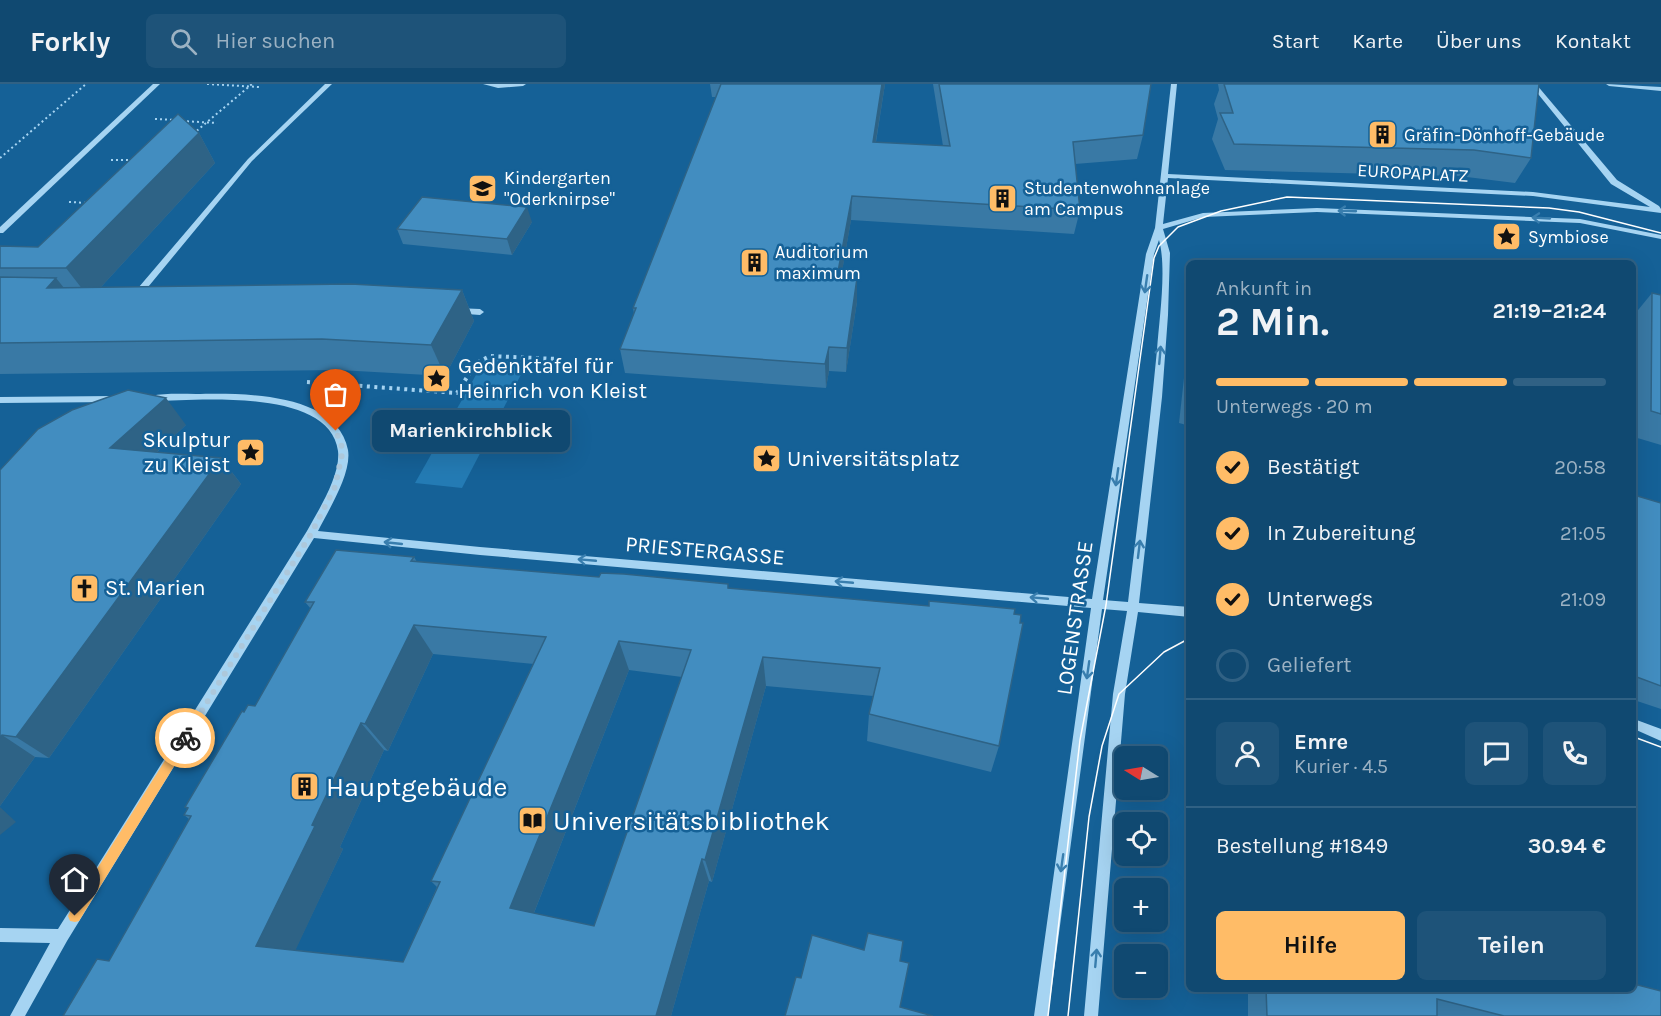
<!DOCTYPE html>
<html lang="de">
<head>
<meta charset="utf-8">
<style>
	:root { --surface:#104971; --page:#1e5379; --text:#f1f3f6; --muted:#9cb2c3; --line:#306184; --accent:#ffbc67 }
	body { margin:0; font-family:Karla,sans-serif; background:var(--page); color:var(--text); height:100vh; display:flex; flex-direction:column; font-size:22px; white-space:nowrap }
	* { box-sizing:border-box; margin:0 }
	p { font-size:20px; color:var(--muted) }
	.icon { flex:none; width:33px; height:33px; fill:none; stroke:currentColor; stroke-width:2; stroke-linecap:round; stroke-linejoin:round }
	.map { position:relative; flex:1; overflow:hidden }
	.panel { position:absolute; left:1186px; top:176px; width:450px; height:732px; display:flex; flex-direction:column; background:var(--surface); border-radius:9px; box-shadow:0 6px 24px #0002,0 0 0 2px var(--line) }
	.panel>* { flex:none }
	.needle { width:39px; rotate:281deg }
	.buttons { position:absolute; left:1114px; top:662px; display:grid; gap:12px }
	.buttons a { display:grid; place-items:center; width:54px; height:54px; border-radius:9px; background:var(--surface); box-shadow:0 6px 24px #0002,0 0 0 2px var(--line); font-size:30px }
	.pin { position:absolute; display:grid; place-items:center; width:51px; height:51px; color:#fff; margin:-62px -26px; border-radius:50% 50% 50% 0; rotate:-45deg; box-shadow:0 0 6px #0007 }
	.pin .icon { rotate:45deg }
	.courier { position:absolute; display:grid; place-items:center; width:60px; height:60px; margin:-30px; border:4px solid #ffbc67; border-radius:50%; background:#fff; color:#222; box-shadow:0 2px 8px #0007 }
	.bubble { position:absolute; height:42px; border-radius:9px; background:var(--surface); box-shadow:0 6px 24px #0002,0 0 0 2px var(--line); font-size:20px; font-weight:700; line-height:42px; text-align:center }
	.overview em { font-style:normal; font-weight:700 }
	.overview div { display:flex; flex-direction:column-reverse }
	.overview { display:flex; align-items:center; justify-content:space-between; height:102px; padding:0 30px }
	h1 { font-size:39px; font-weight:700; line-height:45px }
	.bar { display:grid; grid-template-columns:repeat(4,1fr); gap:9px 6px; align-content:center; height:72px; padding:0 30px }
	.bar i { height:8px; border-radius:4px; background:var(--line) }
	.bar .active { background:var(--accent) }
	.bar p { grid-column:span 4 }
	.line { display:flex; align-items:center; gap:15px; padding:0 30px; border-top:2px solid var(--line) }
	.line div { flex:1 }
	.round { display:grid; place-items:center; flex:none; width:63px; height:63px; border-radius:9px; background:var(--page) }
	ol { padding:0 30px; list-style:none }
	li { display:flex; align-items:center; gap:18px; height:66px }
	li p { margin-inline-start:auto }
	li .icon { padding:6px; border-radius:50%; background:var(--accent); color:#111; stroke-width:4 }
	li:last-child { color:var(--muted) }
	li i { width:33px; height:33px; border:3px solid var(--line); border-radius:50% }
	.button { display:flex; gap:12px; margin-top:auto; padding:12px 30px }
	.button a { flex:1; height:69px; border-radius:9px; background:var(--accent); color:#111; font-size:24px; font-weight:700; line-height:69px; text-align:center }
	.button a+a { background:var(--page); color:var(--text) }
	header { display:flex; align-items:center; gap:36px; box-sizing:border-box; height:84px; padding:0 30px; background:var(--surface); border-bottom:2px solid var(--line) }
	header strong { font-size:28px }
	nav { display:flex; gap:33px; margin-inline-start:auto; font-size:21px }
	.search { width:420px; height:54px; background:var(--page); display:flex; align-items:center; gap:15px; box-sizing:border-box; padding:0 21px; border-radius:9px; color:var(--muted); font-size:22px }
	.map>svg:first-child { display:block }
	.green { fill:#247bb4 }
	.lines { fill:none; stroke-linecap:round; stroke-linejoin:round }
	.path-far1 { stroke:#a6d4f2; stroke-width:2; stroke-dasharray:2 3; stroke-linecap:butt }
	.path { stroke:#a6d4f2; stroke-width:4; stroke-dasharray:3 4.5; stroke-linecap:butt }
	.minor { fill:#a6d4f2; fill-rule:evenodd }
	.tram { stroke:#fff; stroke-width:1.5 }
	.wall { fill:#3979a5; fill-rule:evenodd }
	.shaded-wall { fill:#2e6386 }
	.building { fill:#428dc0; stroke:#2e6386; stroke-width:1.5; fill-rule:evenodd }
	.oneway { stroke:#397eae }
	.route { fill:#ffbc67 }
	.done { stroke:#adc8db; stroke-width:6; stroke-dasharray:0 10.8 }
	.labels { text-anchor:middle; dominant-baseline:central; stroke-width:5; stroke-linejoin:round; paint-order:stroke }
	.far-poi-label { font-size:18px; fill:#fff; stroke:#156197; text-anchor:start }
	.far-street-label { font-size:18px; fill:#fff; stroke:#156197 }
	.poi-label { font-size:22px; fill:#fff; stroke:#156197; text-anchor:start }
	.street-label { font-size:22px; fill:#fff; stroke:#156197 }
	.near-poi-label { font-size:27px; fill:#fff; stroke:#156197; text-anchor:start }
</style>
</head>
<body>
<header>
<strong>Forkly</strong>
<div class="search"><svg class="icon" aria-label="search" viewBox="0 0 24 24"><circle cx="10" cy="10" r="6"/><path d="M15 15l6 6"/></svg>Hier suchen</div>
<nav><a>Start</a><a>Karte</a><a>Über uns</a><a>Kontakt</a></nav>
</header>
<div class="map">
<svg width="1661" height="932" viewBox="0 0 1661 932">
	<rect width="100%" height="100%" fill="#156197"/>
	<polygon class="green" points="485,275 527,279 462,404 415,399"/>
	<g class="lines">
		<g class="path-far1">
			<polyline points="207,0 259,3"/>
			<polyline points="155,35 175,36"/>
			<polyline points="182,37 217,39"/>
			<polyline points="193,50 252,0"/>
			<polyline points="0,74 86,0"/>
			<polyline points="111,76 134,76"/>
			<polyline points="69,118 88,119"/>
		</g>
		<polyline class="path" points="307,298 457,309 476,279 490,272 557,275"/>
		<g class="minor">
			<polygon points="153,0 160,0 3,149 0,149 0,143"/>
			<polygon points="325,0 332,0 252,77 139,214 133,214 133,210 248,75"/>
			<polygon points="483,0 526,0 523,2 498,4"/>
			<path d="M1171,0H1177L1168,90L1533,108L1650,123L1611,100L1530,0H1536L1617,96L1659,122L1661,125V129L1533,112L1168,94L1163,140L1203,129L1317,124L1580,135L1661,151V155L1580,139L1317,128L1204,133L1163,145L1170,169L1168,231L1162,313L1139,519L1190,523V533L1138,528L1125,610L1098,932H1084L1113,610L1127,527L1102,525L1048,932H1034L1091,524L480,471L314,454L67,857L25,932H10L50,859L0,858V844L58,845L307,447C318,427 341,391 338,367C330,304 199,316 154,317L149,314L151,312C165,309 182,310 196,310C242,309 337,308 348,366C352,389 328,427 318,447L480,463L1092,515L1146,170L1155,144ZM1159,156C1167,185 1159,236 1157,266C1149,350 1138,434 1128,518L1103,516L1154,170Z"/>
			<polygon points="1606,0 1661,3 1661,7 1609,2"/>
			<polygon points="456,224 480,225 484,228 480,231 453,229 452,227"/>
			<polygon points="115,312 120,315 115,318 0,319 0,313"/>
			<polygon points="1634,635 1661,645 1661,657 1634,645"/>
		</g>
		<g class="tram">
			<polyline points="1634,653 1661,663"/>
			<polyline points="1048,932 1080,656 1106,521 1154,174 1159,162 1178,143 1221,127 1287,113 1549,124 1579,128 1661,149"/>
			<polyline points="1068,932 1089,733 1102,662 1119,610 1164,568 1190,554"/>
		</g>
	</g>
	<g class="wall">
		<polygon points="710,0 885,0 876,58 943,62 933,0 1151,0 1143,51 1137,75 1075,80 1080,126 1074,150 851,136 841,193 857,218 846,288 829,287 826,304 625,289 620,265 634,230 633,224 716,13 712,13"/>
		<polygon points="1218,0 1539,0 1531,74 1515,99 1459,92 1225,86 1212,55 1218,35 1214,20 1219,6"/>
		<polygon points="199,49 215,79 101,203 462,206 474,237 445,292 339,286 0,290 0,162 38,163"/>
		<polygon points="532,138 512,171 403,160 397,145"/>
		<polygon points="1652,209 1661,211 1661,361 1634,353 1634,231"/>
		<polygon points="1190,240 1190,342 1179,339"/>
		<polygon points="186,341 157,368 221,374 241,400 49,674 35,673 0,722 0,386"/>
		<polygon points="1634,411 1661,419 1661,625 1634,616"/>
		<path d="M414,473L417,478L1014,530L999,662L991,688L867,657L869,630L873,612L766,602L712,798L709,797L671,932L109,877L189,735L184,731L188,725L185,723L244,628L255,622L311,525L305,518ZM433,570L534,580L431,797L437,803L403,878L295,866L343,765L340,763L384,666L388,667ZM629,586L682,593L594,842L534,829Z"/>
		<polygon points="1248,904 1634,904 1661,932 1248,932"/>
	</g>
	<g class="shaded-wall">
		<polygon points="882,0 885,0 872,81 873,58"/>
		<polygon points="199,49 215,79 90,215 66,184"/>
		<polygon points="852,112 851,136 837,217 837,193"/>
		<polygon points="527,123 532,138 512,171 507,155"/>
		<polygon points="56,194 81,225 47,204"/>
		<polygon points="857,194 857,218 846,288 847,264"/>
		<polygon points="462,206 474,237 445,292 431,261"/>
		<polygon points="829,263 829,287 826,304 825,280"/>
		<polygon points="166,314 186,341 133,390 110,364"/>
		<polygon points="221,374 241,400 49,674 16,653"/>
		<polygon points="414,541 433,570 388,667 365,640"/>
		<polygon points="619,557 629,586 528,844 510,824"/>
		<polygon points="763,573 766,602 712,798 705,776"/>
		<polygon points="361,639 384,666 340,763 343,765 289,880 256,862 312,741"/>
		<polygon points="2,651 35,673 0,722 0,654"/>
		<polygon points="0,723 16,738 0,751"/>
		<polygon points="702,775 709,797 671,932 656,932"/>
	</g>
	<g class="building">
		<polygon points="721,0 882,0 873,58 950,62 939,0 1151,0 1143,51 1073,58 1080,126 852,112 837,193 857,194 847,264 829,263 825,280 620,265 636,224 633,224"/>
		<polygon points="1224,0 1539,0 1531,74 1474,66 1234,60 1220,29 1233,29"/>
		<polygon points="178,30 199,49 66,184 0,184 0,162 38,163"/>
		<polygon points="422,113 527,123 507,155 397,145"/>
		<polygon points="0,193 56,194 47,204 351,200 462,206 431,261 322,255 0,259"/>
		<polygon points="1652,209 1661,211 1661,330 1651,327"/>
		<polygon points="128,306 166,314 110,364 221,374 16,653 2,651 0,654 0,386 38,345 72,326"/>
		<polygon points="1634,411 1661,419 1661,602 1634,592"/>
		<path d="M336,466L414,473L411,477L599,493L601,489L624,490L728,500V504L929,522V517L1015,525L1014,530L1021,531L1020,539H1023L999,662L869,630L880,584L763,573L705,776L702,775L656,932H63L97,875L109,877L191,732L184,731L188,724L185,723L242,627L244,628L248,621L255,622L314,518H305ZM414,541L546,553L431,797L440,798L403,878L256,862L315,742L312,741L361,639L365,640ZM619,557L691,566L594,842L510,824Z"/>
		<polygon points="868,849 903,857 900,877 909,879 900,923 933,932 785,932 796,893 801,894 812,851 864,866"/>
		<polygon points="1634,900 1661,907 1661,932 1504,932 1437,915 1437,932 1267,932 1266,904 1634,904"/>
	</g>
	<defs><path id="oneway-shaft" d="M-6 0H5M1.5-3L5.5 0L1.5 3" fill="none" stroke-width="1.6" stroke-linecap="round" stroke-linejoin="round" transform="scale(1.5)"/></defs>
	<g class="oneway">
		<use href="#oneway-shaft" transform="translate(1347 127) rotate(-178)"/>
		<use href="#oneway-shaft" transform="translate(1541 134) rotate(-177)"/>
		<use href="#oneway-shaft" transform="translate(1146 200) rotate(98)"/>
		<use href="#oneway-shaft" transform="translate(1160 271) rotate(-85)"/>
		<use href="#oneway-shaft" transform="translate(1117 393) rotate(98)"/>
		<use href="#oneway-shaft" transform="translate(393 459) rotate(-174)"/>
		<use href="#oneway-shaft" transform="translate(1139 465) rotate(-83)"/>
		<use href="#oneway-shaft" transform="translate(587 476) rotate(-175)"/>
		<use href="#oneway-shaft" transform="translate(844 498) rotate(-175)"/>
		<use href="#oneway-shaft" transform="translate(1039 514) rotate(-175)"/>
		<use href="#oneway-shaft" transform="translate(1088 586) rotate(98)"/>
		<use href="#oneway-shaft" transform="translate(1062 779) rotate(98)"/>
		<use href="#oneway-shaft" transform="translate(1096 874) rotate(-85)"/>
	</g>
	<polygon class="route" points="185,649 189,651 189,658 79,837 75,838 70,837 68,832 70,828 181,651"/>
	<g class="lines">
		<polyline class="done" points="185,654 311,450 335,403 343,366 336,347"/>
	</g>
	<defs>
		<symbol id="building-square" viewBox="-11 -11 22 22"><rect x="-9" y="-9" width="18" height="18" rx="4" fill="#ffbc67" stroke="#156197"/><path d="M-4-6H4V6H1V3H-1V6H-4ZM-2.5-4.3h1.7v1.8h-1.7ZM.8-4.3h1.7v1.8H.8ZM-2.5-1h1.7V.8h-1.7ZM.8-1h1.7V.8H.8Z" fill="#111"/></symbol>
		<symbol id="school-square" viewBox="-11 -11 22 22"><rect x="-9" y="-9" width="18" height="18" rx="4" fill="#ffbc67" stroke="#156197"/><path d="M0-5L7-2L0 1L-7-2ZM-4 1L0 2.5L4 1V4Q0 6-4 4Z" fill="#111"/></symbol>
		<symbol id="sight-square" viewBox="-11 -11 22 22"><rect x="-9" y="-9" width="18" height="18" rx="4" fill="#ffbc67" stroke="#156197"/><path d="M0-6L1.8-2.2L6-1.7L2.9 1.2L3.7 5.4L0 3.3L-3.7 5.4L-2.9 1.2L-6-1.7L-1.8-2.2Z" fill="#111"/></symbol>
		<symbol id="church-square" viewBox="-11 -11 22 22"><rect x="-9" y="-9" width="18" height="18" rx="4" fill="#ffbc67" stroke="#156197"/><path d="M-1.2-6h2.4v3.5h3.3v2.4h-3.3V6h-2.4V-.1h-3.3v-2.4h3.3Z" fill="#111"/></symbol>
		<symbol id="library-square" viewBox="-11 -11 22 22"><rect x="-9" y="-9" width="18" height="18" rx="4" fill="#ffbc67" stroke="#156197"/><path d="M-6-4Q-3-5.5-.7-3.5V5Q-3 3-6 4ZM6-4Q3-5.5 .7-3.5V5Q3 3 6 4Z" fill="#111"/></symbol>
	</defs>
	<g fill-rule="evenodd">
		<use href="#building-square" x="1366" y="34" width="33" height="33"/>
		<use href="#school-square" x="466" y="88" width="33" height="33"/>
		<use href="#building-square" x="986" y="98" width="33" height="33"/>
		<use href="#sight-square" x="1490" y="136" width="33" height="33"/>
		<use href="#building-square" x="738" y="162" width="33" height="33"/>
		<use href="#sight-square" x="420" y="278" width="33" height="33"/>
		<use href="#sight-square" x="234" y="352" width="33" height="33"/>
		<use href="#sight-square" x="750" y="358" width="33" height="33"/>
		<use href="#church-square" x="68" y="488" width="33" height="33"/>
		<use href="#building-square" x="288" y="686" width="33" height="33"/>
		<use href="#library-square" x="516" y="720" width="33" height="33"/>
	</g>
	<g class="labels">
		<g class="far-poi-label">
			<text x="1404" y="51">Gräfin-Dönhoff-Gebäude</text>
			<text x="504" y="94">Kindergarten<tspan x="504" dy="21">"Oderknirpse"</tspan></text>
			<text x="1024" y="104">Studentenwohnanlage<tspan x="1024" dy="21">am Campus</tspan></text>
			<text x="1528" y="153">Symbiose</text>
			<text x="775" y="168">Auditorium<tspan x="775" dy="21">maximum</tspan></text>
		</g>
		<g class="far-street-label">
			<text transform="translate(1413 89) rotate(3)">EUROPAPLATZ</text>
		</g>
		<g class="poi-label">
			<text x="458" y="282">Gedenktafel für<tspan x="458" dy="25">Heinrich von Kleist</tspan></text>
			<text x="230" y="356" text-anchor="end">Skulptur<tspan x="230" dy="25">zu Kleist</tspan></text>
			<text x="787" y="375">Universitätsplatz</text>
			<text x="105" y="504">St. Marien</text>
		</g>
		<g class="street-label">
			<text transform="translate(705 467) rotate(5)">PRIESTERGASSE</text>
			<text transform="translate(1075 534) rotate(-82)">LOGENSTRASSE</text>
		</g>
		<g class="near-poi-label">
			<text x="326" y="703">Hauptgebäude</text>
			<text x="553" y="737">Universitätsbibliothek</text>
		</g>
	</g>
</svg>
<div class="buttons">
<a><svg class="needle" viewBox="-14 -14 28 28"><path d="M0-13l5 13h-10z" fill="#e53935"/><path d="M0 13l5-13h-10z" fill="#9cb2c3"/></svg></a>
<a><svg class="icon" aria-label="locate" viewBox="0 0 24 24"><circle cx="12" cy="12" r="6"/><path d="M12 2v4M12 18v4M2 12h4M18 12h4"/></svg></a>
<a>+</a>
<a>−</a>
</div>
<div class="pin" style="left:336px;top:347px;background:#ea580c"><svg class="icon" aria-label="bag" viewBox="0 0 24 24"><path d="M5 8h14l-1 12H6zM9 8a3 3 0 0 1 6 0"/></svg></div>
<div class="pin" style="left:75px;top:832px;background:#1f2937"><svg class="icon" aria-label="home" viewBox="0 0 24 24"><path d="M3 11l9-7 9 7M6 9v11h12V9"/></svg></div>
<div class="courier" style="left:185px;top:654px"><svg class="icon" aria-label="bike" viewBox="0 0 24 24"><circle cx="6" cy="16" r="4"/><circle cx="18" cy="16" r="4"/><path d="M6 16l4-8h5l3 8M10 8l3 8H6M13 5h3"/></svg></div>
<div class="bubble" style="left:372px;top:326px;width:198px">Marienkirchblick</div>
<section class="panel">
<div class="overview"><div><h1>2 Min.</h1><p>Ankunft in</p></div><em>21:19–21:24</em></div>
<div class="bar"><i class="active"></i><i class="active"></i><i class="active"></i><i></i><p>Unterwegs · 20 m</p></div>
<ol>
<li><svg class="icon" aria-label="check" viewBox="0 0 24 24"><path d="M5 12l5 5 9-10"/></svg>Bestätigt<p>20:58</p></li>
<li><svg class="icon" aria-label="check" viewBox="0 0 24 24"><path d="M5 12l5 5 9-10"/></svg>In Zubereitung<p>21:05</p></li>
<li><svg class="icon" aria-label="check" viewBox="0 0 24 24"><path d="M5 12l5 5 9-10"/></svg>Unterwegs<p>21:09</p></li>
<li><i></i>Geliefert</li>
</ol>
<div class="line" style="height:108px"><a class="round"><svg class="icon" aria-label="person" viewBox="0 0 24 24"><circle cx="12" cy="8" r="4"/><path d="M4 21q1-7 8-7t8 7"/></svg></a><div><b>Emre</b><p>Kurier · 4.5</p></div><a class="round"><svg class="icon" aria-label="chat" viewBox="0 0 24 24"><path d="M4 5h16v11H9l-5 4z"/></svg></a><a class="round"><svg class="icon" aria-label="phone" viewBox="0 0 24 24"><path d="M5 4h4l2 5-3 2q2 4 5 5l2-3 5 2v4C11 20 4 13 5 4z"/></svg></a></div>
<div class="line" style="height:78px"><div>Bestellung #1849</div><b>30.94 €</b></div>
<div class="button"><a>Hilfe</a><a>Teilen</a></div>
</section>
</div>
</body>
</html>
